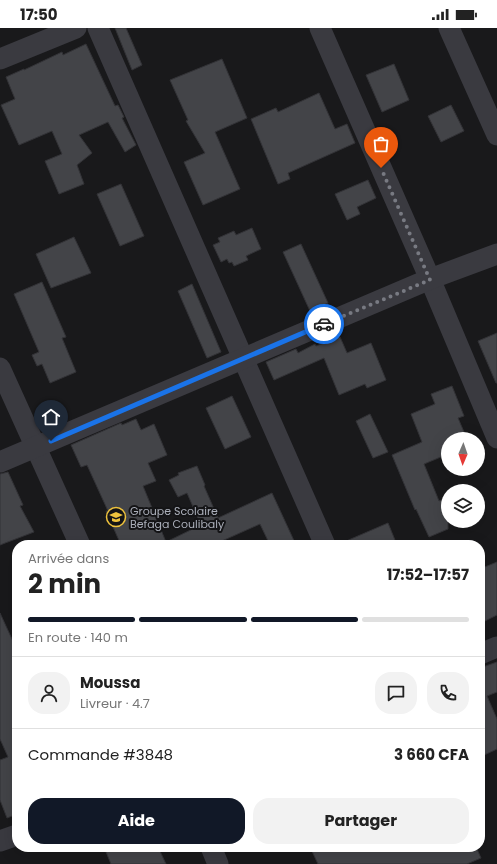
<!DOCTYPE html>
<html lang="fr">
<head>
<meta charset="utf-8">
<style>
	:root { --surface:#fff; --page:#f2f2f2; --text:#222; --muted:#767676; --line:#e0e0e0; --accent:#111827 }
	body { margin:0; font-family:Poppins,sans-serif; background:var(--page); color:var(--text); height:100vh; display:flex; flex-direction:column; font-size:15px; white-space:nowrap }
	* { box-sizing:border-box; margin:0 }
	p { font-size:13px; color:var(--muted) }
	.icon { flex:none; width:22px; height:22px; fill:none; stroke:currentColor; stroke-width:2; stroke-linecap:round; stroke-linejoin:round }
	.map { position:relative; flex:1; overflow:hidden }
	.sheet { position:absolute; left:12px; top:512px; width:473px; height:312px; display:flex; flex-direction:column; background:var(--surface); border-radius:16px; box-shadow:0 4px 16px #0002 }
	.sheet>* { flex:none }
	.needle { width:26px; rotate:182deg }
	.fabs { position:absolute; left:441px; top:404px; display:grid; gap:8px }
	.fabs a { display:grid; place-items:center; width:44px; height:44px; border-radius:50%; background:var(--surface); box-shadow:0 4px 16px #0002; font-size:20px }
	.pin { position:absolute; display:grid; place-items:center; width:34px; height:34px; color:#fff; margin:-41px -17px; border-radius:50% 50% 50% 0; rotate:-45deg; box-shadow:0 0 4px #0007 }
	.pin .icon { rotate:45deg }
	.courier { position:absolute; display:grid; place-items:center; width:40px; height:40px; margin:-20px; border:3px solid #1a73e8; border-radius:50%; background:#fff; color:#222; box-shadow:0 1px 5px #0007 }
	.summary em { font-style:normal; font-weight:700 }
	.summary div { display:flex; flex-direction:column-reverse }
	.summary { display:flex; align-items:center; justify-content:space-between; height:68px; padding:0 16px }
	h1 { font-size:26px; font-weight:700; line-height:30px }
	.bar { display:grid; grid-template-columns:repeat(4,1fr); gap:6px 4px; align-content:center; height:48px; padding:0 16px }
	.bar i { height:5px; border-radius:3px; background:var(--line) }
	.bar .on { background:var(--accent) }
	.bar p { grid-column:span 4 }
	.line { display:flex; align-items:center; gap:10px; padding:0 16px; border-top:1px solid var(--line) }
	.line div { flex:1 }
	.round { display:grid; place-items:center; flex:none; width:42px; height:42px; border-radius:16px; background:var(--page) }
	.action { display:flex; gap:8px; margin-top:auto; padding:8px 16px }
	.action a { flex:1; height:46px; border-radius:16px; background:var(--accent); color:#fff; font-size:16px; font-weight:700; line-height:46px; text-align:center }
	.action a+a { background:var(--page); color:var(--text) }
	.status { display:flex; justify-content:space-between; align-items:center; height:28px; padding:0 20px; background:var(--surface); direction:ltr }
	.status svg { height:11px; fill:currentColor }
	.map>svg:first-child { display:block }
	.building { fill:#434448; stroke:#333337 }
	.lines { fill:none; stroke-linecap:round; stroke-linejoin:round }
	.minor { stroke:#3a3a40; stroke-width:21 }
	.done { stroke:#787a82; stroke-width:4; stroke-dasharray:0 7.2 }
	.route { stroke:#1a73e8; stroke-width:5 }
	.labels { text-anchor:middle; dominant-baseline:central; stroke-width:4; stroke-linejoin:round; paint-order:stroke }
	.poi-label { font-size:11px; fill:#abafba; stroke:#141416; text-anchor:start }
</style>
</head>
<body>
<div class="status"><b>17:50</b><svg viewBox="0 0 49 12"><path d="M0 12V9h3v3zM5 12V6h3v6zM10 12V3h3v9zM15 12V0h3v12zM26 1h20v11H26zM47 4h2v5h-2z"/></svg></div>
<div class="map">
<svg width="497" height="836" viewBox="0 0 497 836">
	<rect width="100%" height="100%" fill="#19191b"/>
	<g class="building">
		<polygon points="115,0 126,0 142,37 132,42"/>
		<polygon points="86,16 115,78 118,77 124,89 122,90 136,117 125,124 108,94 79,107 92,125 77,137 84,156 59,166 45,133 62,126 52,103 19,117 1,77 15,71 6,49 24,41 24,42 62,24 63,27"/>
		<polygon points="222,31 247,90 215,104 240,161 203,177 184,134 205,125 186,93 188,92 170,52"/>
		<polygon points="394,36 409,72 382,84 366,47"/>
		<polygon points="319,65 335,101 347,96 355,115 288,145 290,151 278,156 251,91 276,80 278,84"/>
		<polygon points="451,77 464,103 441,114 428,88"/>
		<polygon points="368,152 376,170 357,179 360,186 347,192 335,166"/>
		<polygon points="121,156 144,208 120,218 97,166"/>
		<polygon points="252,200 261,221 246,228 248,232 234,238 232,234 229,235 227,231 221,234 213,217 220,214 218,210 234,203 236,207"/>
		<polygon points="74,209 91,245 51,260 36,226"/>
		<polygon points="301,216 328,275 310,283 283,224"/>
		<polygon points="42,254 66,309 62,310 76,344 50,355 42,336 37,338 32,327 39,324 14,266"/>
		<polygon points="192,256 221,324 207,330 178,263"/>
		<polygon points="497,305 497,355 496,355 478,313"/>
		<polygon points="340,309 347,325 371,315 386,352 367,360 365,356 339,367 324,330 274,352 266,334 296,321 298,325 315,316 316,318"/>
		<polygon points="452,358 464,388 458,390 467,411 448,411 448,426 424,436 439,473 448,469 448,501 429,509 416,481 415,482 392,427 422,414 411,386 435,376 431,366"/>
		<polygon points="232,368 251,409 225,421 206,380"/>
		<polygon points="370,386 388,424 373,430 356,393"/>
		<polygon points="136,391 141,402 154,396 167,427 148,435 156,453 143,458 166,514 201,497 187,465 178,469 169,452 179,447 178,445 197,438 205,457 204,458 218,490 272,465 296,517 270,517 260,496 213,517 121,517 106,483 108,483 87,437 81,439 71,417 121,395 122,397"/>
		<polygon points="8,444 23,477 20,478 34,504 0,517 0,446"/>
		<polygon points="388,495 397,517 337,517"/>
		<polygon points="497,534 497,587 483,594 480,587 480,541"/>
		<polygon points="0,585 17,622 17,786 7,790 0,772 0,732 8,729 0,711"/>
		<polygon points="497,634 497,664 487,668 497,691 497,721 480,729 480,640"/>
		<polygon points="104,819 158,819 166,836 111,836"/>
		<polygon points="310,819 476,819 481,830 467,836 318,836"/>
	</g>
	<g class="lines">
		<g class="minor">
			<polyline points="98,0 325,517"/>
			<polyline points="320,0 430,251 497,410"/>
			<polyline points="449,0 497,107"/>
			<polyline points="0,31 76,0"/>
			<polyline points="0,340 80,517"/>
			<polyline points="0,434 430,251 497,226"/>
			<polyline points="480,626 497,619"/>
			<polyline points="0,813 17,807"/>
			<polyline points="211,819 218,836"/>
		</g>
	</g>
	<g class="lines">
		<polyline class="done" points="324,296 430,252 381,140"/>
		<polyline class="route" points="51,413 324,296"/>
	</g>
	<defs>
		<symbol id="school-ring" viewBox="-11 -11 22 22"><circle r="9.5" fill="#141416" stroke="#eec23d" stroke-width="1.5"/><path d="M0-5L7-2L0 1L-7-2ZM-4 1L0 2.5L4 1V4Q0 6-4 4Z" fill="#eec23d"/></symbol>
	</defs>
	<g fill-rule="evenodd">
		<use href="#school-ring" x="105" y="478" width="22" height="22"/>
	</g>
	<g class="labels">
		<g class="poi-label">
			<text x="130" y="483">Groupe Scolaire<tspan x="130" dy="13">Befaga Coulibaly</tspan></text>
		</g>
	</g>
</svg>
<div class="fabs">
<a><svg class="needle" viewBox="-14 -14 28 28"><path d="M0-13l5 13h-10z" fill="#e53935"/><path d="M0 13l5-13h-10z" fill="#767676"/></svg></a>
<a><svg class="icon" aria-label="layers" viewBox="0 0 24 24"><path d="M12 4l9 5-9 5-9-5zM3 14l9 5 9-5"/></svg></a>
</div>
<div class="pin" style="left:381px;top:140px;background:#ea580c"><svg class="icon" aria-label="bag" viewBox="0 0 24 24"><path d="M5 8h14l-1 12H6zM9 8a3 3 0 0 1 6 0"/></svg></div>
<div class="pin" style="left:51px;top:413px;background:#1f2937"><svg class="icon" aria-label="home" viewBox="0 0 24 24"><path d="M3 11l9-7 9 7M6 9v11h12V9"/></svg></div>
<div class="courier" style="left:324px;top:296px"><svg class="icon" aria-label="car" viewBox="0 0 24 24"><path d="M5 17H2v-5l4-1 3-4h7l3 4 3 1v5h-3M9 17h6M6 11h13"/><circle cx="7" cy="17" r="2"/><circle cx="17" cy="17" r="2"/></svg></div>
<section class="sheet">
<div class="summary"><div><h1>2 min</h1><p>Arrivée dans</p></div><em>17:52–17:57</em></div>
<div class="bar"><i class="on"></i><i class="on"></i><i class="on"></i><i></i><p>En route · 140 m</p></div>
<div class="line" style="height:72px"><a class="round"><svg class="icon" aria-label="person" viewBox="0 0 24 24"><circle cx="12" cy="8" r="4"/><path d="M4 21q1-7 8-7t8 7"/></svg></a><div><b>Moussa</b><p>Livreur · 4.7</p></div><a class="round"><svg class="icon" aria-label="chat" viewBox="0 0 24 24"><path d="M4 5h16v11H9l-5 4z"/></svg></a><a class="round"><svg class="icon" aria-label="phone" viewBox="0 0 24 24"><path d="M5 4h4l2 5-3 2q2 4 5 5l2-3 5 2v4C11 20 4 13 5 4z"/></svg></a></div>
<div class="line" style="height:52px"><div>Commande #3848</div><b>3 660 CFA</b></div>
<div class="action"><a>Aide</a><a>Partager</a></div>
</section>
</div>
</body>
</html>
